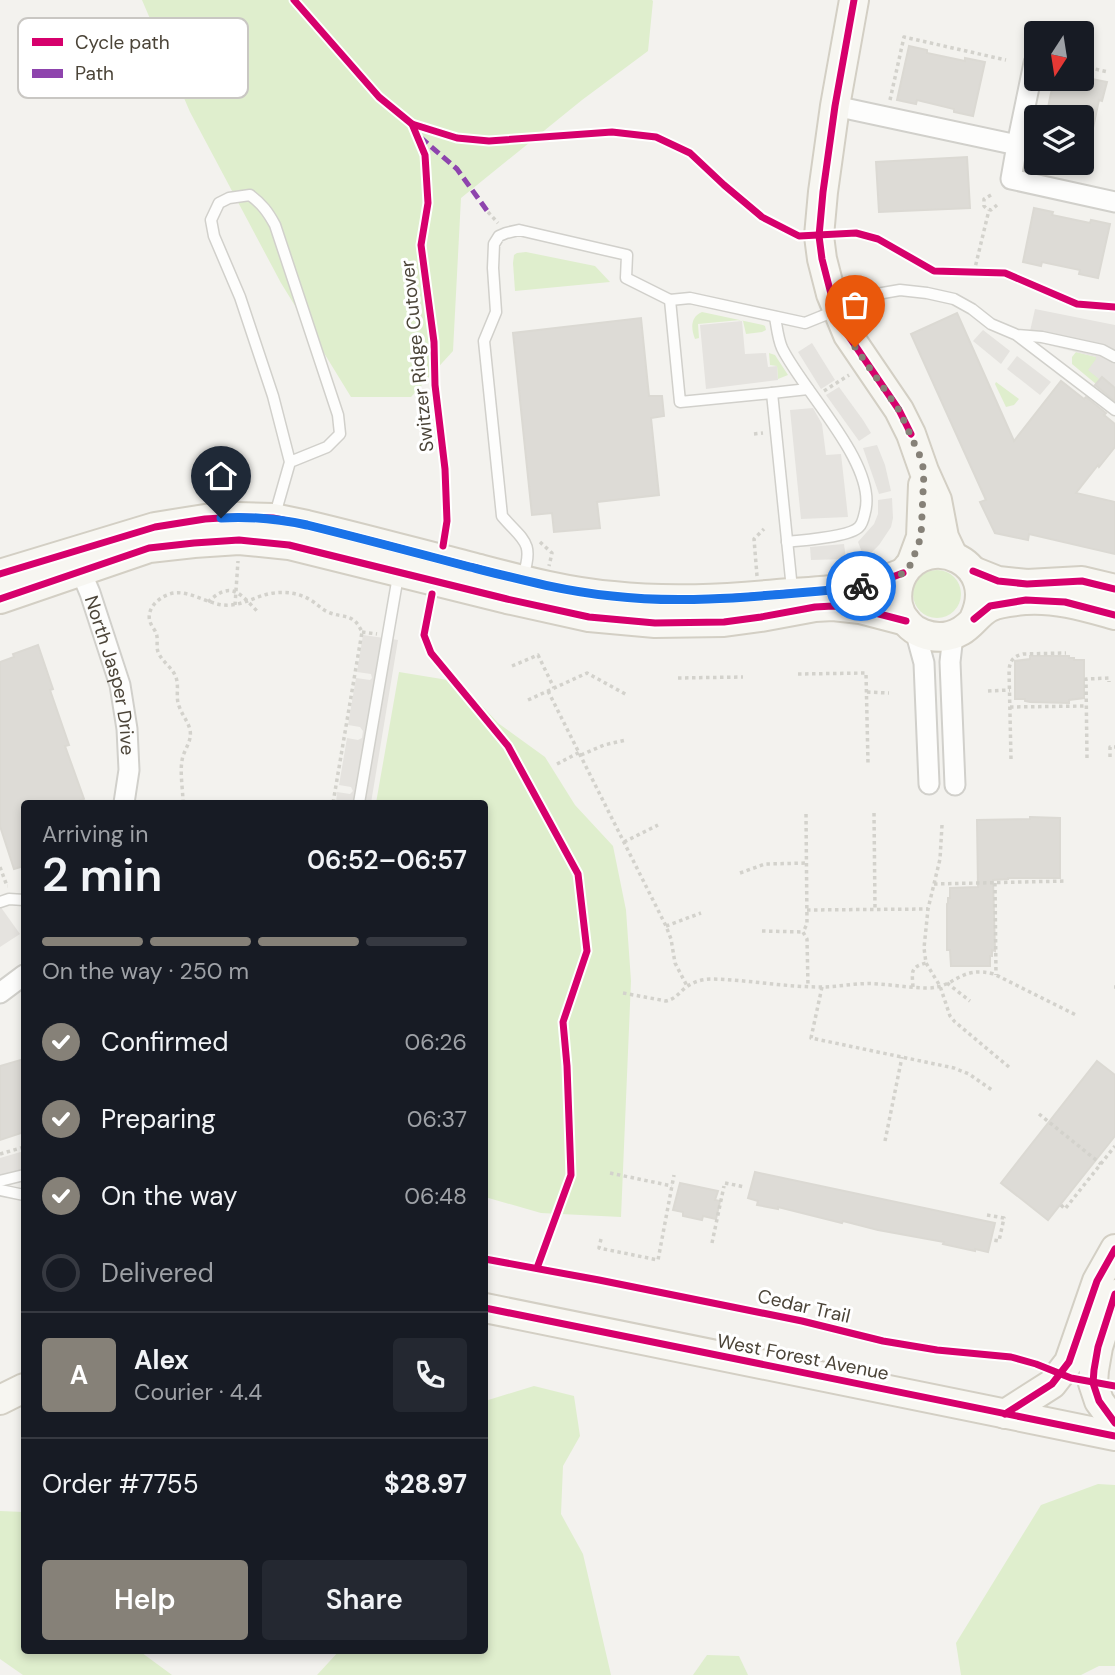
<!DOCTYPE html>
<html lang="en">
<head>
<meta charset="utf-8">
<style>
	:root { --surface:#171b24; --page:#242831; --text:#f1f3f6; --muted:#9ea1a6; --line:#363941; --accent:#868178 }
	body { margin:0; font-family:"DM Sans",sans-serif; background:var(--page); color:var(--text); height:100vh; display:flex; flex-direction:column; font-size:26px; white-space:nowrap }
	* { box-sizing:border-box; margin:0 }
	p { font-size:23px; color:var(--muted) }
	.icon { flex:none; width:38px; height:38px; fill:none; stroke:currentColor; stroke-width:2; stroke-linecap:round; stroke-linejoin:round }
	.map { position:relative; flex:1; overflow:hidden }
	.details { position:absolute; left:21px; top:800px; width:467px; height:854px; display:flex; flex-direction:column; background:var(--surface); border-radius:7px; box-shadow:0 4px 10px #0003 }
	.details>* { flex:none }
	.needle { width:46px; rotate:192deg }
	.tools { position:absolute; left:1024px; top:21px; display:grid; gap:14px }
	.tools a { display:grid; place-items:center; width:70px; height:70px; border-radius:7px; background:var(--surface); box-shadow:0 4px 10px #0003; font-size:35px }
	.pin { position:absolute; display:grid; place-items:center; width:60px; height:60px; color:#fff; margin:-72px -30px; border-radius:50% 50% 50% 0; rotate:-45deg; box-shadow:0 0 7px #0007 }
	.pin .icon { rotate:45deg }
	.courier { position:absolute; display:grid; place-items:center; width:70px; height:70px; margin:-35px; border:5px solid #1a73e8; border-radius:50%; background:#fff; color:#222; box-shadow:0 2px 9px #0007 }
	.headline em { font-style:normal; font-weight:600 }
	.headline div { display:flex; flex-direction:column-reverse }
	.headline { display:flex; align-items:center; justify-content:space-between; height:119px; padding:0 21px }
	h1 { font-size:46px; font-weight:600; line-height:52px }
	.bar { display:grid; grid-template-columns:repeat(4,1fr); gap:10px 7px; align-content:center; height:84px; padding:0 21px }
	.bar i { height:9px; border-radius:5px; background:var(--line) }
	.bar .selected { background:var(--accent) }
	.bar p { grid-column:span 4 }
	.line { display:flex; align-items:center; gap:18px; padding:0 21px; border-top:2px solid var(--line) }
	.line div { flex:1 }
	.round { display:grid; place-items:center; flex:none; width:74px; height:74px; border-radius:7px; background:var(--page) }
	ol { padding:0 21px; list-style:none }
	li { display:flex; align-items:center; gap:21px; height:77px }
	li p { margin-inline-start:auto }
	li .icon { padding:7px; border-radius:50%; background:var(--accent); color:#fff; stroke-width:4 }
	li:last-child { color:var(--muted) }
	li i { width:38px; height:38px; border:4px solid var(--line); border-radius:50% }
	.button { display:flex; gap:14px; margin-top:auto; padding:14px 21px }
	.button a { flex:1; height:80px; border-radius:7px; background:var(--accent); color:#fff; font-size:28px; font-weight:600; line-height:80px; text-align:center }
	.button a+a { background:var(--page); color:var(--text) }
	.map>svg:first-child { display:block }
	.green { fill:#dfeecd }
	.parking { fill:#e5e3df }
	.building { fill:#dddbd6; stroke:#dbd9d3; stroke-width:2 }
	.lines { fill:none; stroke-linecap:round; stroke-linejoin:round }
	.lane-casing { stroke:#d1d0cb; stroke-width:13 }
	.street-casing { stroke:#d1d0cb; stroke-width:23 }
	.secondary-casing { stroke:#d3cfc4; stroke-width:32 }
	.path { stroke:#d3d2cc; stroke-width:3.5; stroke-dasharray:3.5 3.5; stroke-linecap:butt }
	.lane { stroke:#fdfdfc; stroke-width:10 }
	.street { stroke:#fdfdfc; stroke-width:19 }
	.secondary { stroke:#f7f6f1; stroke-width:28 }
	.quiet { stroke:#8e44ad; stroke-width:5; stroke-dasharray:10 5; stroke-linecap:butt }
	.cycleway-casing { stroke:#fff; stroke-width:11 }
	.cycleway { stroke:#d6006c; stroke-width:7 }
	.done { stroke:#868178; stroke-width:7; stroke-dasharray:0 12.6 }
	.route { stroke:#1a73e8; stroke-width:9 }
	.labels { text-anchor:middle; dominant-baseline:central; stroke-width:6; stroke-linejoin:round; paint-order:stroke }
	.street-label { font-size:19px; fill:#4b4438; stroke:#fff }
	.key { fill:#fff; stroke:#c9c7c3; stroke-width:2 }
	.key-label { font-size:19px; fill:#4b4438 }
</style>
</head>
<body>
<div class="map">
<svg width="1115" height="1675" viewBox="0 0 1115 1675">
	<rect width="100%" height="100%" fill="#f3f2ee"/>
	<g class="green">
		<polygon points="142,0 652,0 653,1 648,51 582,100 461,198 453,351 411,397 351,397 281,283 190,112"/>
		<polygon points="526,252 595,266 610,282 515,291 513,263 514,255 517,253"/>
		<path d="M702,312L763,325L765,326L766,330L762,332L746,334L743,321L740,320L698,324L699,338L695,339C691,329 690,317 702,312Z"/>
		<polygon points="1076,352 1096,357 1097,359 1089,370 1100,379 1096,384 1072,364 1072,357"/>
		<polygon points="769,353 775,355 788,375 778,379 777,366 770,365"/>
		<polygon points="996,382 1019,399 1014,405 1006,407 995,384"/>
		<circle cx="937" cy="594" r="24"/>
		<polygon points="399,672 460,682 498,723 545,757 575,805 613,846 626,910 631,981 621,1217 541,1213 485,1197 485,803 376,803"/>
		<polygon points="534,1386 574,1396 580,1436 563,1466 561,1514 583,1554 611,1675 317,1675 340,1650 485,1650 485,1401"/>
		<polygon points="1098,1484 1115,1485 1115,1666 1099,1666 1081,1675 961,1675 956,1643 1041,1505"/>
		<polygon points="0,1511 24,1512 24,1650 138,1650 172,1675 23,1675 0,1659"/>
		<polygon points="707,1655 739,1656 748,1675 693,1675"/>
	</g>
	<g class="parking">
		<polygon points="1035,309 1115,325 1115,392 1088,370 1096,359 1096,357 1028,340"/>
		<polygon points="742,321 745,354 766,353 768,367 777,366 778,380 706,389 700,325"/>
		<polygon points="983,330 1010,351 1001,364 973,341"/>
		<polygon points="812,343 835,380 821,389 798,352"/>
		<polygon points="1017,356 1051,382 1040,395 1007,369"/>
		<polygon points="839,387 863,420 871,433 859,441 826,395"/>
		<polygon points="813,408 822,424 826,455 841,454 848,517 801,519 790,410"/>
		<polygon points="877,445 885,465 891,491 879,494 863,448"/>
		<polygon points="892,498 893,518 891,527 879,545 872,552 863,555 858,542 874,524 878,514 878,500"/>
		<polygon points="844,544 846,559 811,560 810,547"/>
		<polygon points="363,635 398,640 371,803 336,803 337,792 350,794 353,791 351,787 339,785 347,738 358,740 362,738 363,731 360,727 348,725 356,678 370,680 372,678 371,674 357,672"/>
		<polygon points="0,906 20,934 0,947"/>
		<polygon points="24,1151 24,1182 0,1177 0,1158"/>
	</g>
	<g class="building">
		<polygon points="909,46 927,50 927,53 965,61 965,58 985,62 973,116 954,112 954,109 917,100 916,104 897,100"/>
		<polygon points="1082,77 1107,82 1102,101 1099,100 1088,151 1082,151 1082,117 1046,117 1054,79 1082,79"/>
		<polygon points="967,157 970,208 879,212 876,162"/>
		<polygon points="1034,208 1053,212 1052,215 1090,223 1091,220 1110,224 1098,278 1079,274 1080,270 1042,262 1041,266 1023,262"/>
		<polygon points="957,313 1014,441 1061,381 1084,399 1086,397 1106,413 1104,415 1115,424 1115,447 1099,467 1098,465 1076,493 1115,502 1115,554 1029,534 1028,540 995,533 980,502 986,500 911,334"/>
		<polygon points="641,318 649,396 662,396 664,416 651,418 659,495 597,502 600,528 554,532 552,513 532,515 513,333"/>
		<polygon points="1102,377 1115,388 1115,401 1095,385"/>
		<polygon points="38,645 53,689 50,690 69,745 65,746 84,799 73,803 24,803 24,866 14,869 0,826 0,662 14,657 13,654"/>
		<polygon points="1030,656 1069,656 1069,658 1074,658 1074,660 1084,660 1084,698 1069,700 1069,703 1030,702 1025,701 1025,699 1015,699 1015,661 1030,659"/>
		<polygon points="1030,817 1060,818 1060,878 1008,878 1008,879 993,880 995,951 992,950 992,956 990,956 990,966 951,966 950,950 947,950 947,904 948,903 948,898 950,898 950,888 978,887 977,820 1030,819"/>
		<polygon points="24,1059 24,1132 0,1140 0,1066"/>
		<polygon points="1097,1061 1115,1075 1115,1136 1048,1220 1001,1183"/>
		<polygon points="755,1172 995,1223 988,1252 975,1249 975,1251 943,1244 944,1242 878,1230 843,1221 842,1223 778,1207 778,1209 757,1205 758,1201 748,1198"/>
		<polygon points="680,1183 718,1191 715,1200 720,1201 716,1219 703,1216 702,1220 683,1216 683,1212 673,1210"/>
	</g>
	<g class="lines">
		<defs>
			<g id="lane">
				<polyline points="670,300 680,402 772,393 792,589"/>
				<path d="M775,317C777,328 778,339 782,348C802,390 878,465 865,512C864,516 863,523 859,527C850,537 803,540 787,542"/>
				<polyline points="1018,336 1115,410"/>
				<polyline points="772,393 808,389"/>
				<path d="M276,515L278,504L290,462L273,396L240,297L214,236L211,220L219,203L229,198L250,195C262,204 268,212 275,225L338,415L340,434L327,447L290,462"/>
				<path d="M523,576C535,541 522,540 502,516L484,341L496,312L493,268L494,244L499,236L506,233L519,230L627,255L626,278L670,300L690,298L805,323L877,294L900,290L927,293L954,299L972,309L991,324L1017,335L1042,337L1102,350L1115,357"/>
				<polyline points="359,803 398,576"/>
				<polyline points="0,902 9,899 24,900"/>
				<polyline points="0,1181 24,1175"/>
				<polyline points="0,1190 24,1195"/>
			</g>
			<g id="street">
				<polyline points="835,106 1017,145 1011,179 1115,202"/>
				<polyline points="1017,145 1034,63"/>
				<path id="s1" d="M77,562L90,593L120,685L127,729L129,770L124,803"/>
				<polyline points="915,630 924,663 929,784"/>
				<polyline points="953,635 950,662 955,785"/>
				<polyline points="0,993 24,975"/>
			</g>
			<g id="secondary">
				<polyline points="854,0 835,106 823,192 819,236 822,259 831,294 848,335 899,410 911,434 924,471 937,500 944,537 953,556"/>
				<polyline points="911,564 921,537 923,485"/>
				<polyline points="973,571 998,581 1027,584 1082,581 1115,589"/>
				<path d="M0,574L155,527L205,519L237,517L273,518L307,525C362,538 417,553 472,567C518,579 565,592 613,596C668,602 723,599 778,594C821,591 863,590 903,573"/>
				<polyline points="0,599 149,548 194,543 239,540 289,545 507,599 589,617 655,623 724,622 761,617 815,607 833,606 860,609 906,621"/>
				<path d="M974,619C1001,562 929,531 903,574C898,583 896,594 898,605C904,633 937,645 961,631C972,625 978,613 990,607C997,603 1017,601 1026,600C1057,598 1086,607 1115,615"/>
				<polyline points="1115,1294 1098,1347 1094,1370 1093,1383 1099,1401 1115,1423"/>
				<polyline points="485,1308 1115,1436"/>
				<polyline points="0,1400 24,1388"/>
				<polyline points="1005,1414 1052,1384 1069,1362 1097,1281 1115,1249"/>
			</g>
		</defs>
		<use href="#lane" class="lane-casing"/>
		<use href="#street" class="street-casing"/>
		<use href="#secondary" class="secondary-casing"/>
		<g class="path">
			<polyline points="1082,66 1108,72"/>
			<polyline points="890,100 904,37 1006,60"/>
			<polyline points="991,195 984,199 984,206 987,209 991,210 997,205"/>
			<polyline points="488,212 498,223"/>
			<polyline points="974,272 989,210"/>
			<polyline points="824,391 849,375"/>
			<polyline points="754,434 763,433"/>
			<polyline points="540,542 552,553 549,566"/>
			<polyline points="757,576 754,539 764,529"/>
			<path d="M208,602C232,579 241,595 259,613"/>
			<polyline points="235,605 238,561"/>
			<polyline points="362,632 377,634"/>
			<polyline points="512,666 538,655 554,688"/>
			<polyline points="798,674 866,673 868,763"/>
			<polyline points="678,678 743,677"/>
			<polyline points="548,691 666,926 671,939 675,963 687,986"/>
			<polyline points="988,691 1010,690"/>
			<polyline points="867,692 889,693"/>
			<polyline points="528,700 587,673 627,695"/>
			<polyline points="1010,707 1086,706"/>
			<polyline points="581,755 604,745 626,740"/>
			<polyline points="1110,757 1110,747 1115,747"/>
			<polyline points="1087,758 1086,679 1109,678 1109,682"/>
			<path d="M1011,759L1009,670C1010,660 1014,656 1023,654L1066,653"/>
			<polyline points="557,764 580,752"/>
			<path d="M183,803C183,788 179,770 183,756C186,747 192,740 190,730C188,721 182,715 179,706C175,696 180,685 175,675C171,667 163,662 159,654C155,647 159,640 156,633C155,630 152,627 151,624C145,612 155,600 167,595C185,587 205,603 223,605C242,607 256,595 274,593C288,591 303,594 315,603C319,606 323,610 328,612C344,619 353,612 362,632L333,803"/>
			<polyline points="874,813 875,909"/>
			<polyline points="806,814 807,924 803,932 807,939 808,986"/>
			<polyline points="942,825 940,859 928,909 924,948 926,963 940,986 950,1016 955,1022 1009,1067"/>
			<polyline points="624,842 658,825"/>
			<polyline points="0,867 7,886 8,886"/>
			<polyline points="740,873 765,864 807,863"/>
			<polyline points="995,883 996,975"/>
			<polyline points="934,884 1066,881"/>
			<polyline points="807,910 928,909"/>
			<polyline points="666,926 701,913"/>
			<polyline points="762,931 803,932"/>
			<polyline points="947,983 970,1001"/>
			<polyline points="822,987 811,1038 954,1068 969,1074 992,1090"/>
			<path d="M913,987C912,972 910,967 926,963"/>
			<polyline points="1114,987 1115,987"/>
			<path d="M623,993L666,1001C675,999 678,994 685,988C694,981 703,979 713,979C749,980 785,987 820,987C840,987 859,982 879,984C895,985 911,988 928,988C955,988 960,965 994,974L1078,1016"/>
			<polyline points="1039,1114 1101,1164"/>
			<polyline points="885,1141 902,1057"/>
			<polyline points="0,1154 24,1147"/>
			<polyline points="610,1173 672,1186"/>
			<polyline points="725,1183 745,1187"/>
			<polyline points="1061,1205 1065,1209 1115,1146"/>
			<polyline points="987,1215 1004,1218 999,1241 993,1240"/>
			<polyline points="601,1239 599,1248 658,1260 674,1175"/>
			<polyline points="712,1243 724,1186"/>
		</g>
		<use href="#lane" class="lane"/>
		<use href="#street" class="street"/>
		<use href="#secondary" class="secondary"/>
		<polyline class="quiet" points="420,137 457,169 488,212"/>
		<defs>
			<g id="cycleway">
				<polyline points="294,0 379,97 412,124 425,155 428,203 421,245 434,342 435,385 445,469 447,521 443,546"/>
				<polyline points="854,0 835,106 823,192 819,236 822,259 831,294 848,335 899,410 911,434"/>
				<polyline points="412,124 457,138 489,141 612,132 656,137 690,153 724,185 762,217 799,236 856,233 878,239 934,271 1005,273 1077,304 1115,307"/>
				<polyline points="973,571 998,581 1027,584 1082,581 1115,589"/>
				<path d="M0,574L155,527L205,519L237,517L273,518L307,525C362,538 417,553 472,567C518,579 565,592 613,596C668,602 723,599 778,594C821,591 863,590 903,573"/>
				<polyline points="432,594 424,635 431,653 508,746 578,874 587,951 563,1022 567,1066 571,1175 537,1268"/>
				<polyline points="0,599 149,548 194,543 239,540 289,545 507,599 589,617 655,623 724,622 761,617 815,607 833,606 860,609 906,621"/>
				<polyline points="974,619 990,606 1026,600 1065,602 1115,615"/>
				<polyline points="485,1259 599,1280 802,1321 883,1341 937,1350 1011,1357 1036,1364 1071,1378 1115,1386"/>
				<polyline points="1115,1294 1098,1347 1094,1370 1093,1383 1099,1401 1115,1423"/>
				<polyline points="485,1308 1115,1436"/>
				<polyline points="1005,1414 1052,1384 1069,1362 1097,1281 1115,1249"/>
			</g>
		</defs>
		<use href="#cycleway" class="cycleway-casing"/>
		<use href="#cycleway" class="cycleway"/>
	</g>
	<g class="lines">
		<polyline class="done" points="855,347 899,410 920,456 924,471 921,537 911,564 904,573 884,581 861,586"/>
		<path class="route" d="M221,518C250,516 278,519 307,525C360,538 413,552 466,566C514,578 562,591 612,596C689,605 768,595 845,589L861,586"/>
	</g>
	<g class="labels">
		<g class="street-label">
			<text transform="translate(417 356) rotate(-96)">Switzer Ridge Cutover</text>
			<text stroke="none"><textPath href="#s1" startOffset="119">North Jasper Drive</textPath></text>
			<text transform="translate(804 1306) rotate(13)">Cedar Trail</text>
			<text transform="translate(803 1357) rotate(11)">West Forest Avenue</text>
		</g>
	</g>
	<rect x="18" y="18" width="230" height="80" rx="10" class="key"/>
	<rect x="32" y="38" width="31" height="8" fill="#d6006c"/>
	<rect x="32" y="69" width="31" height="9" fill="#8e44ad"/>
	<g class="key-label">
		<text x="75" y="49">Cycle path</text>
		<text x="75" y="80">Path</text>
	</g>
</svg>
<div class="tools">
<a><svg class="needle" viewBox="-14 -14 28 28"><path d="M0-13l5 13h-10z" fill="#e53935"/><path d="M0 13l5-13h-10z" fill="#9ea1a6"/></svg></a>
<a><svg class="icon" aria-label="layers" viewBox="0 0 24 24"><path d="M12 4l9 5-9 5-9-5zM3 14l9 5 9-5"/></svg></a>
</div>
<div class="pin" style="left:855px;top:347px;background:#ea580c"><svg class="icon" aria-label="bag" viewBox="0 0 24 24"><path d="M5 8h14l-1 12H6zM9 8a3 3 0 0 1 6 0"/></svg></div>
<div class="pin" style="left:221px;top:518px;background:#1f2937"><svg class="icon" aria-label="home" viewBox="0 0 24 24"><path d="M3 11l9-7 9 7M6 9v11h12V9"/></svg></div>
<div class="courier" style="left:861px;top:586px"><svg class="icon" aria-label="bike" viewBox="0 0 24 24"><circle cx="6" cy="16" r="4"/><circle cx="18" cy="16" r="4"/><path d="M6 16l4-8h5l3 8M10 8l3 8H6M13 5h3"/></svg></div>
<section class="details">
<div class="headline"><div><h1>2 min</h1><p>Arriving in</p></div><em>06:52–06:57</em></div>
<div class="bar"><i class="selected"></i><i class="selected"></i><i class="selected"></i><i></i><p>On the way · 250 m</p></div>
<ol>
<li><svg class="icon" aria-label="check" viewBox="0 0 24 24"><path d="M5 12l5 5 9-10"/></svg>Confirmed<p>06:26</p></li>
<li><svg class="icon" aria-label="check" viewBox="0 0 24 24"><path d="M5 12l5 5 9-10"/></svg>Preparing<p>06:37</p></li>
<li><svg class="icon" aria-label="check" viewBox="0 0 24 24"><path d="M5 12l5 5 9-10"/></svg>On the way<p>06:48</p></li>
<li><i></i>Delivered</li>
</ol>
<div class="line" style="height:126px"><b class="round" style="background:var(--accent);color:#fff">A</b><div><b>Alex</b><p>Courier · 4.4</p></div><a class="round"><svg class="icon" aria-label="phone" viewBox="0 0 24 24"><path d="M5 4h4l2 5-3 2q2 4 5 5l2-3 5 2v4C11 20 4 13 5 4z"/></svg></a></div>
<div class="line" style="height:91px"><div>Order #7755</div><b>$28.97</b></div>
<div class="button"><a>Help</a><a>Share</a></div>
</section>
</div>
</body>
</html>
